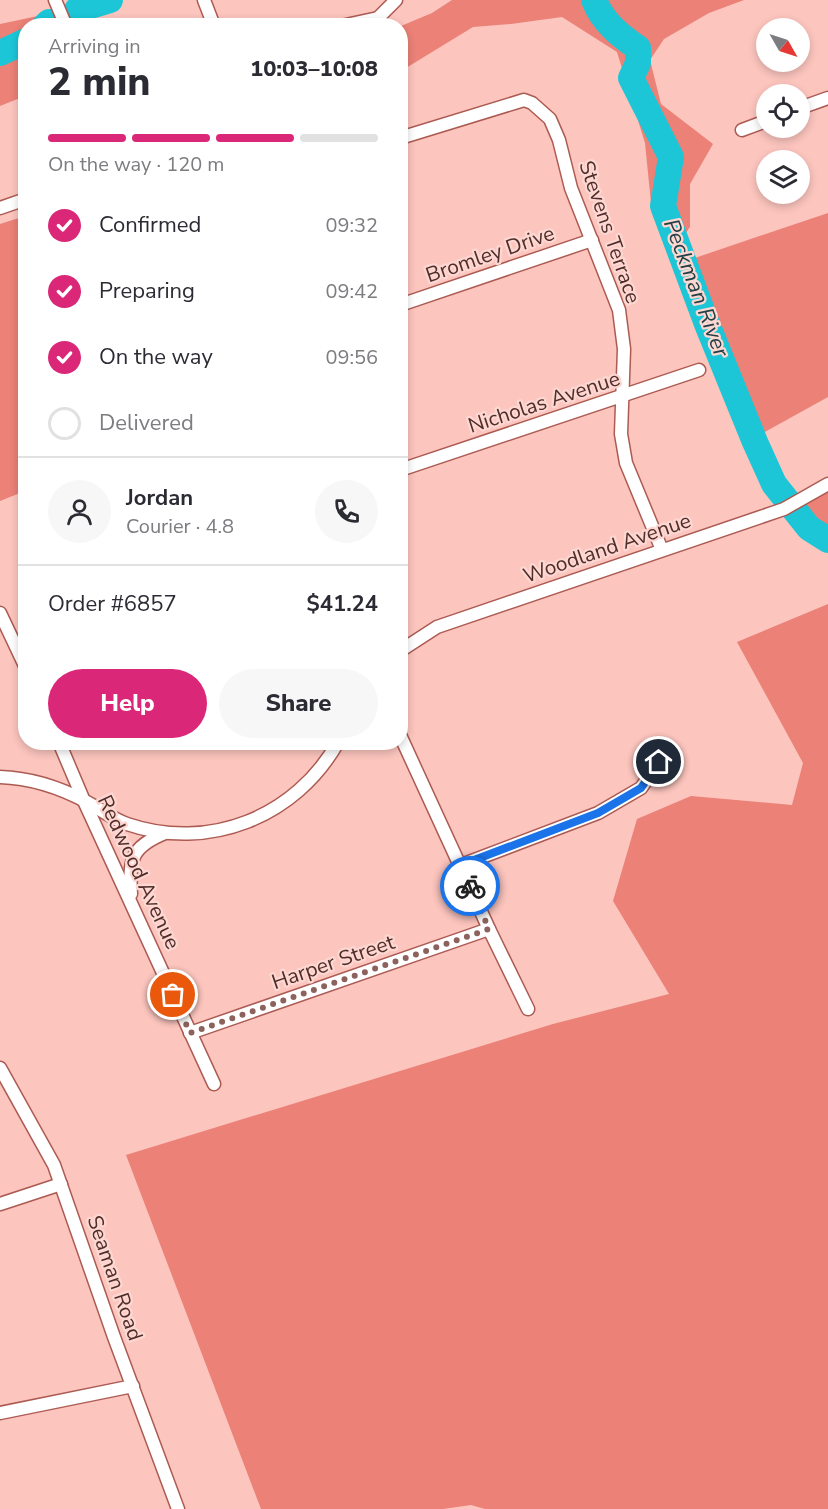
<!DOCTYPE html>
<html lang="en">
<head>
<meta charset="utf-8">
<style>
	:root { --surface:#fff; --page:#f7f7f7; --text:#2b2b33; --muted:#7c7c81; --line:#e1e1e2; --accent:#db2777 }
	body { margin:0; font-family:"Nunito Sans",sans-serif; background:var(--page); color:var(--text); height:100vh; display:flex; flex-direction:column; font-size:22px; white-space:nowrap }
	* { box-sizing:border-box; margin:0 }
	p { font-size:20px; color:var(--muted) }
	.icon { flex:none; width:33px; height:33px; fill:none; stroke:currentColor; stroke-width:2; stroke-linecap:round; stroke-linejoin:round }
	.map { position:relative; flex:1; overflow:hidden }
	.side { position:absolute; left:18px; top:18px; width:390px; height:732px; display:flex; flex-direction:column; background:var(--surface); border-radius:24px; box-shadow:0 3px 9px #0003 }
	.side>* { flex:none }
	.needle { width:39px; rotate:129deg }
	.buttons { position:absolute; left:756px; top:18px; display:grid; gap:12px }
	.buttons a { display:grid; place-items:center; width:54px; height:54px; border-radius:50%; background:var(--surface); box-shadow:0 3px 9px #0003; font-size:30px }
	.pin { position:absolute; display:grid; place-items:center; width:51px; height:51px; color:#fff; margin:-26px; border:3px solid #fff; border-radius:50%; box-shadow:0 2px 6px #0007 }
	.courier { position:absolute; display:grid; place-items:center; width:60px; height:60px; margin:-30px; border:4px solid #1a73e8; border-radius:50%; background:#fff; color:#222; box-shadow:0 2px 8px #0007 }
	.overview em { font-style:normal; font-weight:800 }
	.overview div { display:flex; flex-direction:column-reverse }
	.overview { display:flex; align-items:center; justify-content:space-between; height:102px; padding:0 30px }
	h1 { font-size:39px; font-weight:800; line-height:45px }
	.bar { display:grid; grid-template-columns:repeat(4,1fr); gap:9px 6px; align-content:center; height:72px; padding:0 30px }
	.bar i { height:8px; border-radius:4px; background:var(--line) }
	.bar .active { background:var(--accent) }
	.bar p { grid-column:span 4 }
	.line { display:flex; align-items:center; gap:15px; padding:0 30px; border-top:2px solid var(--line) }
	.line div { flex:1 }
	.round { display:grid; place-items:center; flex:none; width:63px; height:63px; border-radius:32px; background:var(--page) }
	ol { padding:0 30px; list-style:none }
	li { display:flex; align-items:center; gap:18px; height:66px }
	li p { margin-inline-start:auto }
	li .icon { padding:6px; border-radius:50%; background:var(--accent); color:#fff; stroke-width:4 }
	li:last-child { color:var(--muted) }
	li i { width:33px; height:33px; border:3px solid var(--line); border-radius:50% }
	.action { display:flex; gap:12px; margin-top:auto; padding:12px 30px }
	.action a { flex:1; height:69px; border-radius:36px; background:var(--accent); color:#fff; font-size:24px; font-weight:800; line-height:69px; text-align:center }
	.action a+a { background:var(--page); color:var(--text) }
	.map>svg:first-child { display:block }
	.green { fill:#eb8177 }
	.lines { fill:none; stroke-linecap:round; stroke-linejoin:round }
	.river { stroke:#1cc6d7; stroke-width:26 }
	.minor-casing { stroke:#ac5b53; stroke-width:15 }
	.minor { stroke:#fff; stroke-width:12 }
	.done { stroke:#8d625d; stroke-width:6; stroke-dasharray:0 10.8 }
	.route { stroke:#1a73e8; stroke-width:8 }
	.labels { text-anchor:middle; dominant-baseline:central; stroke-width:4.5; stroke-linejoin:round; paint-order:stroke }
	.street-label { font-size:21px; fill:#512d29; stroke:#fdd7d2 }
	.water-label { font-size:22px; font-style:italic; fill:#224145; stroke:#fdd7d2 }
</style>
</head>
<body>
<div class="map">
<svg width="828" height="1509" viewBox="0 0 828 1509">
	<rect width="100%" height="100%" fill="#fcc5be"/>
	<g class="green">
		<polygon points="452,0 744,0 709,13 664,39 650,60 661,104 713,144 690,184 690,227 670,256 652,213 645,143 617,52 562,17 511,24 473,27 401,71 401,26 432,13"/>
		<polygon points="57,12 63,25 26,26 25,96 0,106 0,24"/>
		<polygon points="828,213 828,397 754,438 680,263"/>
		<polygon points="25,216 25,491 0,501 0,224"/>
		<polygon points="828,482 828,552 799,498"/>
		<polygon points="828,604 828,1509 485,1509 471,1505 443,1509 261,1509 126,1155 553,1024 669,994 613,901 637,819 691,796 792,805 803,763 737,642"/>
	</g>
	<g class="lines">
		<g class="river">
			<path d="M594,0C603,22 619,35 638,48V63L631,78L671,157L663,206L707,324L755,442L774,484L809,528L828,540"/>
			<polyline points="77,10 110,0"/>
			<polyline points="45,26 49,22"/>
			<polyline points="0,53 26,41"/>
		</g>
		<defs>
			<g id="minor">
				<polyline points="55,0 66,26"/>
				<polyline points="204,0 214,26"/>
				<polyline points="341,26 378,18 396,0"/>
				<polyline points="800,108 828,98"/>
				<polyline points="742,130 766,121"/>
				<polyline points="400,138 524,100 532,103 550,119 559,140 571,188 619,310 624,349 621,434 626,463 662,550"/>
				<polyline points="0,208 26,199"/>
				<polyline points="400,305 592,240"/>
				<polyline points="400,470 699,370"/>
				<polyline points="0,613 26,668"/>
				<polyline points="400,651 437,627 784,509 828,484"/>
				<polyline points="400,735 489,929 528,1009"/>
				<polyline points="59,742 84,801 214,1084"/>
				<path d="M0,777C32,778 59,787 87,802C100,809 113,819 127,824C209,852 296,817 338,742"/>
				<polyline points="461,865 598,813 641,788 659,762"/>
				<path d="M131,894C129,859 131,847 165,833"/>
				<polyline points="190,1033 489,929"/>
				<polyline points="0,1068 54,1165 114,1337 178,1509"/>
				<polyline points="0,1204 61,1184"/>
				<polyline points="0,1413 133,1386"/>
			</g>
		</defs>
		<use href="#minor" class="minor-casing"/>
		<use href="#minor" class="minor"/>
	</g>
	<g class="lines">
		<polyline class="done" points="173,995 190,1033 489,929 470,886"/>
		<polyline class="route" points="470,886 461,865 598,813 641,788 659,762"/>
	</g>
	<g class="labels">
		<g class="street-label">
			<text transform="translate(610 232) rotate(71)">Stevens Terrace</text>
			<text transform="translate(490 254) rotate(-19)">Bromley Drive</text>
			<text transform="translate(544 402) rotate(-18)">Nicholas Avenue</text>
			<text transform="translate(607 548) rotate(-19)">Woodland Avenue</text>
			<text transform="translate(139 872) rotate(65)">Redwood Avenue</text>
			<text transform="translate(333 962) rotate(-19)">Harper Street</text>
			<text transform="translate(115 1278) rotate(71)">Seaman Road</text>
		</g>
		<g class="water-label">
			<text transform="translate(696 288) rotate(69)">Peckman River</text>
		</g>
	</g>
</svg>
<div class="buttons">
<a><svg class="needle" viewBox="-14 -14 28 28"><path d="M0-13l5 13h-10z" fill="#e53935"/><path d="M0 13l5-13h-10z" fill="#7c7c81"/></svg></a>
<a><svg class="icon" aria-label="locate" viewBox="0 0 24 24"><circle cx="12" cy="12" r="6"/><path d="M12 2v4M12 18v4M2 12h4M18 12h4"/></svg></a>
<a><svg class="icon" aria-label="layers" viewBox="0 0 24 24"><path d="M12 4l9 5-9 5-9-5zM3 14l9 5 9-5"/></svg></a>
</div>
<div class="pin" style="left:173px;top:995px;background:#ea580c"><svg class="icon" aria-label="bag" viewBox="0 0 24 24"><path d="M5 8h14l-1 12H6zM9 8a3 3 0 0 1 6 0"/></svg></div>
<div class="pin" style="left:659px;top:762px;background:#1f2937"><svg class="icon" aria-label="home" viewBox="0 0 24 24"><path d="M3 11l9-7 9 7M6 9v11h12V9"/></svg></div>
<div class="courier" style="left:470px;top:886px"><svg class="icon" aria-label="bike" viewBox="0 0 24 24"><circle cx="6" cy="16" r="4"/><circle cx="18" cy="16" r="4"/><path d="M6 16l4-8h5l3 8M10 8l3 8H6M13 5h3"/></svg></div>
<section class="side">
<div class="overview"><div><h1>2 min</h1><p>Arriving in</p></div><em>10:03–10:08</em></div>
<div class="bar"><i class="active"></i><i class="active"></i><i class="active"></i><i></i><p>On the way · 120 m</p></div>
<ol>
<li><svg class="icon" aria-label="check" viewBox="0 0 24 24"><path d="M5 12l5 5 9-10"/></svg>Confirmed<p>09:32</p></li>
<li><svg class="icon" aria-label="check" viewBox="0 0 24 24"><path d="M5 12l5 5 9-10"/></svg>Preparing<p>09:42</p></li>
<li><svg class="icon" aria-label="check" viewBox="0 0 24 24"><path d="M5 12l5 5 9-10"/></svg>On the way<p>09:56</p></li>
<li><i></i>Delivered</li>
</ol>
<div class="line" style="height:108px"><a class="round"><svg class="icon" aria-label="person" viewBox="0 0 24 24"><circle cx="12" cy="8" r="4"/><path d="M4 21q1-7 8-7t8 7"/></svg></a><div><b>Jordan</b><p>Courier · 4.8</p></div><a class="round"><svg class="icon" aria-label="phone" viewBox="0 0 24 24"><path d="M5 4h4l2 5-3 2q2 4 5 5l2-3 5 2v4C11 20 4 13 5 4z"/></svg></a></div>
<div class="line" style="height:78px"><div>Order #6857</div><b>$41.24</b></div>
<div class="action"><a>Help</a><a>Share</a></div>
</section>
</div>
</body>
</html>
